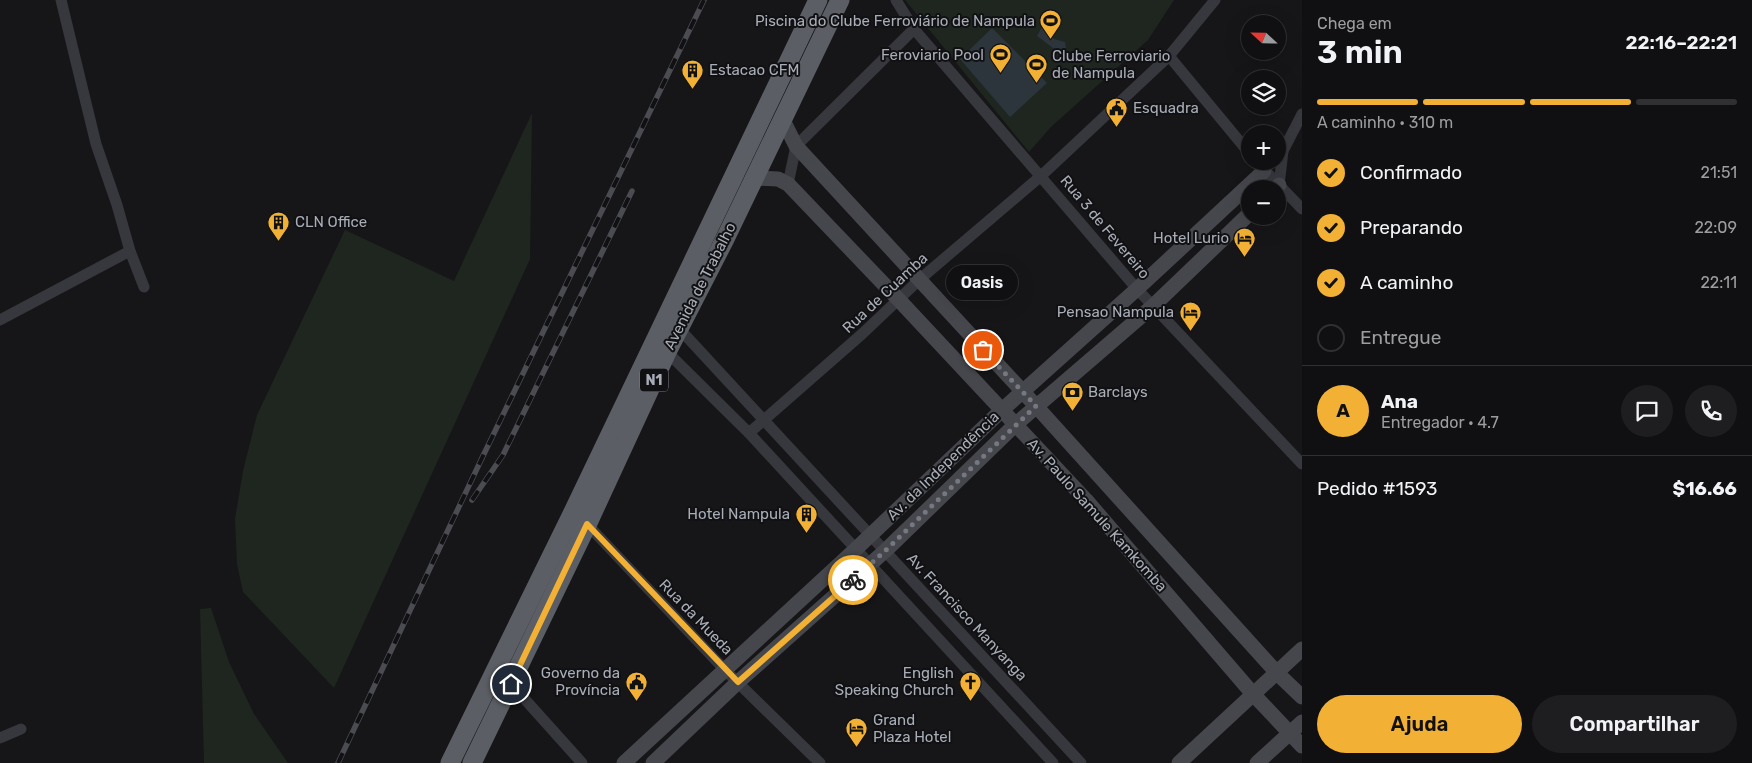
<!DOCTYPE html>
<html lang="pt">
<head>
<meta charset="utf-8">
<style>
	:root { --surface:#101012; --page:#1e1e20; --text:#f1f3f6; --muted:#9c9d9f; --line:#303032; --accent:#f2b134 }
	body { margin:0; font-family:Rubik,sans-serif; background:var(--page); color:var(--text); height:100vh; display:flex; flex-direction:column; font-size:19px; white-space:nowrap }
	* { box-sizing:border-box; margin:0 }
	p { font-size:16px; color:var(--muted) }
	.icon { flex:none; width:28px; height:28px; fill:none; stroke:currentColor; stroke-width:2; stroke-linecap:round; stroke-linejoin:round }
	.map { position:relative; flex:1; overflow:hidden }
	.sheet { display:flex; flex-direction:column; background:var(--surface); width:450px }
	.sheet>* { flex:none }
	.needle { width:32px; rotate:292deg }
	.buttons { position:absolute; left:1241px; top:15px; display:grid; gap:10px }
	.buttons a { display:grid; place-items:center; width:45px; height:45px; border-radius:50%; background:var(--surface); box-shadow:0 5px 20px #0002,0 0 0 1px var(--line); font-size:25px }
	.pin { position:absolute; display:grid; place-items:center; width:42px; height:42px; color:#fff; margin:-21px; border:2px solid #fff; border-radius:50%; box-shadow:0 1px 5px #0007 }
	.courier { position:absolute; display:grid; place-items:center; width:50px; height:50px; margin:-25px; border:4px solid #f2b134; border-radius:50%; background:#fff; color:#222; box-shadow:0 1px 6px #0007 }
	.bubble { position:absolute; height:35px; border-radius:18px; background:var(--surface); box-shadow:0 5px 20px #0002,0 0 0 1px var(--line); font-size:16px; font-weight:600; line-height:35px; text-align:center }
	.summary em { font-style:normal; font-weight:600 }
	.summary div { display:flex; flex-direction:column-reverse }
	.summary { display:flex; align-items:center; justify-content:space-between; height:85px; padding:0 15px }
	h1 { font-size:32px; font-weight:600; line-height:38px }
	.bar { display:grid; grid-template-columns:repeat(4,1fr); gap:8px 5px; align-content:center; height:60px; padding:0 15px }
	.bar i { height:6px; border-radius:4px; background:var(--line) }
	.bar .selected { background:var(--accent) }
	.bar p { grid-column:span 4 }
	.line { display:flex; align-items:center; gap:12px; padding:0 15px; border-top:1px solid var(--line) }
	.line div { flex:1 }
	.round { display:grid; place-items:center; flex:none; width:52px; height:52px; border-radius:26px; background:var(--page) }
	ol { padding:0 15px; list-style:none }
	li { display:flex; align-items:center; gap:15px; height:55px }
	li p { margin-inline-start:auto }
	li .icon { padding:5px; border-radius:50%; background:var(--accent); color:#111; stroke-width:4 }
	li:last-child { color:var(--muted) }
	li i { width:28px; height:28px; border:2px solid var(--line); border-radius:50% }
	.action { display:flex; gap:10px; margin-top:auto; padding:10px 15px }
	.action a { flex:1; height:58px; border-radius:30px; background:var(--accent); color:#111; font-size:20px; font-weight:600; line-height:58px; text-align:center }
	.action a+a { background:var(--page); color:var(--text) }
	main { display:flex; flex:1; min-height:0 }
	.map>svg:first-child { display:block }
	.green { fill:#1e261f }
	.water { fill:#2c353c }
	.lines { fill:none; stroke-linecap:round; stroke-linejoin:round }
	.minor { stroke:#37383d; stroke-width:11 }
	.secondary { stroke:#45474d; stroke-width:15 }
	.trunk { stroke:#5b5e65; stroke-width:19 }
	.rail-casing { stroke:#4a4c52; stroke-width:5.5 }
	.rail { stroke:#111113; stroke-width:4; stroke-dasharray:11; stroke-linecap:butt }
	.done { stroke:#757880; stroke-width:5; stroke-dasharray:0 9 }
	.route { stroke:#f2b134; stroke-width:6 }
	.labels { text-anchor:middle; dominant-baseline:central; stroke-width:4; stroke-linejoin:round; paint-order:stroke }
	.shield { fill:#111113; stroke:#7b7e86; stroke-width:1 }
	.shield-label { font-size:14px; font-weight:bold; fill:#a8adb8 }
	.poi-label { font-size:15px; fill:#a8adb8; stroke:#111113; text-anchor:end }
	.street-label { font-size:15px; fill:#a8adb8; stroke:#111113 }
</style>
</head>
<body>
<main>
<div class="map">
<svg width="1302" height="763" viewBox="0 0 1302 763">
	<rect width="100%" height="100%" fill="#161618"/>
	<g class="green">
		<polygon points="905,0 1174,0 1148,40 1051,127 1029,152"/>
		<polygon points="532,113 530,259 334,688 243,592 237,564 235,519 243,471 257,415 345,230 454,281"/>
		<polygon points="211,608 229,662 254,714 288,763 204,763 200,609"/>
	</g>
	<g class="water">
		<polygon points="1042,27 1054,39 1065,42 1066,48 1057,51 1037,36"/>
		<polygon points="992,28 1047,83 1010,117 960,59"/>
	</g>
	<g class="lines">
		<g class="minor">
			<polyline points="61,0 96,144 117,205 130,251 144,287"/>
			<polyline points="896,0 914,29 1137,289 1302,464"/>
			<polyline points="1169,56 1250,154"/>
			<polyline points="1278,157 1283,151 1302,114"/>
			<polyline points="1256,161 1302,209"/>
			<polyline points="788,184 796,146 914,29"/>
			<polyline points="1279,185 1283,151"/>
			<polyline points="0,320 130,251"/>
			<polyline points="675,324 1081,763"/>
			<polyline points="664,349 749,433 1053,763"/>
			<polyline points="749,433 862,334 919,280 1041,176 1169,56 1215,0"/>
			<polyline points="584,521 725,670 820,763"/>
			<polyline points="496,667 582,763"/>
			<polyline points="0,738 21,729"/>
		</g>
		<g class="secondary">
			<polyline points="782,118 796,146 1036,406 1277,673 1302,697"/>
			<polyline points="753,178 778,179 788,184 899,300 1086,500 1253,694 1302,746"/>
			<polyline points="1275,189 1279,185"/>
			<polyline points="624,763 857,548 1002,410 1137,289 1264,171"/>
			<polyline points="653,763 738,682 885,551 1016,424 1153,306 1250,213"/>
			<polyline points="1179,763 1302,649"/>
			<polyline points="1257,763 1302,722"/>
		</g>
		<g class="trunk">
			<polyline points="450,763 574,510 818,0"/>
			<polyline points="472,763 587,525 667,352 725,239 840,0"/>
		</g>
		<defs>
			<g id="rail">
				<polyline points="472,500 503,455 632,191"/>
				<polyline points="338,763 482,458 704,0"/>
			</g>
		</defs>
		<use href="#rail" class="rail-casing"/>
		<use href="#rail" class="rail"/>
	</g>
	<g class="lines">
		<polyline class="done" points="853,580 885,551 1036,406 983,350"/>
		<polyline class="route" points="511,684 587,524 738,682 853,580"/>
	</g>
	<defs>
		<symbol id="stadium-pin" viewBox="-11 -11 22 30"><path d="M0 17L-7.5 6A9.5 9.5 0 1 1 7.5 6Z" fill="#f2b134" stroke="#111113"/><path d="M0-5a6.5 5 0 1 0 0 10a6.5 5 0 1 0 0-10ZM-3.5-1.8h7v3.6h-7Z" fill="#111"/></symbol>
		<symbol id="building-pin" viewBox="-11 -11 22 30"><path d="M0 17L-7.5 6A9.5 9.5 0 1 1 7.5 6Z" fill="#f2b134" stroke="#111113"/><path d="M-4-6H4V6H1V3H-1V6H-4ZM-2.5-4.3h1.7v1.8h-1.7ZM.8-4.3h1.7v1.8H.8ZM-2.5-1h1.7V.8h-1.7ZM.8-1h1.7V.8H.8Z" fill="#111"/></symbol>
		<symbol id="civic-pin" viewBox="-11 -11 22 30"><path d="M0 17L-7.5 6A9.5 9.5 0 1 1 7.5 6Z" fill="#f2b134" stroke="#111113"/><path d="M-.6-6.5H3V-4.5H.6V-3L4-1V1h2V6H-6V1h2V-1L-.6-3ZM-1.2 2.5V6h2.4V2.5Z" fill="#111"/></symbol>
		<symbol id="hotel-pin" viewBox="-11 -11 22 30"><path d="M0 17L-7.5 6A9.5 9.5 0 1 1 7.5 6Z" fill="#f2b134" stroke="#111113"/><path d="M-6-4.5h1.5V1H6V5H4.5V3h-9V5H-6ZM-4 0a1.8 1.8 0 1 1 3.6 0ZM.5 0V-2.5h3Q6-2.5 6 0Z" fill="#111"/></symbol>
		<symbol id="bank-pin" viewBox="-11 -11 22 30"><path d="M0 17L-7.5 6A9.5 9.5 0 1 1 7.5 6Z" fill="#f2b134" stroke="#111113"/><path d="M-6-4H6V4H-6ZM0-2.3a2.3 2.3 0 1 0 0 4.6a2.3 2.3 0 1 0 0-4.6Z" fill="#111"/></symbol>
		<symbol id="church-pin" viewBox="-11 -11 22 30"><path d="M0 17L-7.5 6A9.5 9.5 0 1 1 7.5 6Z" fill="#f2b134" stroke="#111113"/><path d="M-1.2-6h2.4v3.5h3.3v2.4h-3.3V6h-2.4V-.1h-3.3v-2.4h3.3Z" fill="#111"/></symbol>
	</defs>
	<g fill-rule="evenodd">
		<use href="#stadium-pin" x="1038" y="8" width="25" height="34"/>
		<use href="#stadium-pin" x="988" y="42" width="25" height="34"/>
		<use href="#stadium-pin" x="1024" y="52" width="25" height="34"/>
		<use href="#building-pin" x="680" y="58" width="25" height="34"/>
		<use href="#civic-pin" x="1104" y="96" width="25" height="34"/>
		<use href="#building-pin" x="266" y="210" width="25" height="34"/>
		<use href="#hotel-pin" x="1232" y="226" width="25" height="34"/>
		<use href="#hotel-pin" x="1178" y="300" width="25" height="34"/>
		<use href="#bank-pin" x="1060" y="380" width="25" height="34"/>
		<use href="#building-pin" x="794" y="502" width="25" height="34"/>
		<use href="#civic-pin" x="624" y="670" width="25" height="34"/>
		<use href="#church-pin" x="958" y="670" width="25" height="34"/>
		<use href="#hotel-pin" x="844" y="716" width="25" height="34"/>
	</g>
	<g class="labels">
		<rect class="shield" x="640" y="368.5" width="28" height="23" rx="4"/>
		<g class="shield-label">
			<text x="654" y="380">N1</text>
		</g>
		<g class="poi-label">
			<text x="1035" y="21">Piscina do Clube Ferroviário de Nampula</text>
			<text x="984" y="55">Feroviario Pool</text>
			<text x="1052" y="56" text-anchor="start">Clube Ferroviario<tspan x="1052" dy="17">de Nampula</tspan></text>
			<text x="709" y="70" text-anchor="start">Estacao CFM</text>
			<text x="1133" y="108" text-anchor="start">Esquadra</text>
			<text x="295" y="222" text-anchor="start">CLN Office</text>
			<text x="1229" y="238">Hotel Lurio</text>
			<text x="1174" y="312">Pensao Nampula</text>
			<text x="1088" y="392" text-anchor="start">Barclays</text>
			<text x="790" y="514">Hotel Nampula</text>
			<text x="620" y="673">Governo da<tspan x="620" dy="17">Província</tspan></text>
			<text x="954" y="673">English<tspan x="954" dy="17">Speaking Church</tspan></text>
			<text x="873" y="720" text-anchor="start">Grand<tspan x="873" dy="17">Plaza Hotel</tspan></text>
		</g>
		<g class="street-label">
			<text transform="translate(1105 227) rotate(50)">Rua 3 de Fevereiro</text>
			<text transform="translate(700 286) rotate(-63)">Avenida de Trabalho</text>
			<text transform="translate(885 293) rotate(-43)">Rua de Cuamba</text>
			<text transform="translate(943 466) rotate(-44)">Av. da Independência</text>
			<text transform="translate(1097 515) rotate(48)">Av. Paulo Samule Kamkomba</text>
			<text transform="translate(696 617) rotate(46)">Rua da Mueda</text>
			<text transform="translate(967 617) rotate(47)">Av. Francisco Manyanga</text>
		</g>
	</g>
</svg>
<div class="buttons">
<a><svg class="needle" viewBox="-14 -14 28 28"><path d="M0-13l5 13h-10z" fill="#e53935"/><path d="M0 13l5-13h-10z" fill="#9c9d9f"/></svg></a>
<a><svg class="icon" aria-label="layers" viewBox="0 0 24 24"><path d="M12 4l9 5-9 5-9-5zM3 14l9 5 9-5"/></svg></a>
<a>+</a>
<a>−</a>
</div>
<div class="pin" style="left:983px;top:350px;background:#ea580c"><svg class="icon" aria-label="bag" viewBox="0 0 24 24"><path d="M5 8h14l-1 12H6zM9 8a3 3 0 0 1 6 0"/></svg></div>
<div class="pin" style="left:511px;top:684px;background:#1f2937"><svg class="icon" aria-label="home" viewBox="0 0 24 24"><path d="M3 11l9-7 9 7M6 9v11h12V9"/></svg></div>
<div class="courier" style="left:853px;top:580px"><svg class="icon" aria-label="bike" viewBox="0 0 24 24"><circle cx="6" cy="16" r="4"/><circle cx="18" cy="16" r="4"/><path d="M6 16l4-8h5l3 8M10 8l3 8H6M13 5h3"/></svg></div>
<div class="bubble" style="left:946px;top:265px;width:72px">Oasis</div>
</div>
<section class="sheet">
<div class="summary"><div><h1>3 min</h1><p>Chega em</p></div><em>22:16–22:21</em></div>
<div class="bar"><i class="selected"></i><i class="selected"></i><i class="selected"></i><i></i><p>A caminho · 310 m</p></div>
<ol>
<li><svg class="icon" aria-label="check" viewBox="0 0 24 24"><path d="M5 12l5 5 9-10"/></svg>Confirmado<p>21:51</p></li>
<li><svg class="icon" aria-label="check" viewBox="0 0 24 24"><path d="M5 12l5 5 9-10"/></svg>Preparando<p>22:09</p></li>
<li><svg class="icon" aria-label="check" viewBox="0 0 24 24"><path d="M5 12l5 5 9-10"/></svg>A caminho<p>22:11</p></li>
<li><i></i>Entregue</li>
</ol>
<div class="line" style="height:90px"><b class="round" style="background:var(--accent);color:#111">A</b><div><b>Ana</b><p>Entregador · 4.7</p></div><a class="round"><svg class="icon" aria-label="chat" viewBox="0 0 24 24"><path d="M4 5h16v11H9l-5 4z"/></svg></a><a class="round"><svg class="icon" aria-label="phone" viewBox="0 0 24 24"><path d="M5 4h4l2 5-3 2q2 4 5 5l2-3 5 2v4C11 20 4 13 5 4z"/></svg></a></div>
<div class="line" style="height:65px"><div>Pedido #1593</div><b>$16.66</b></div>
<div class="action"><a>Ajuda</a><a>Compartilhar</a></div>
</section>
</main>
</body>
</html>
